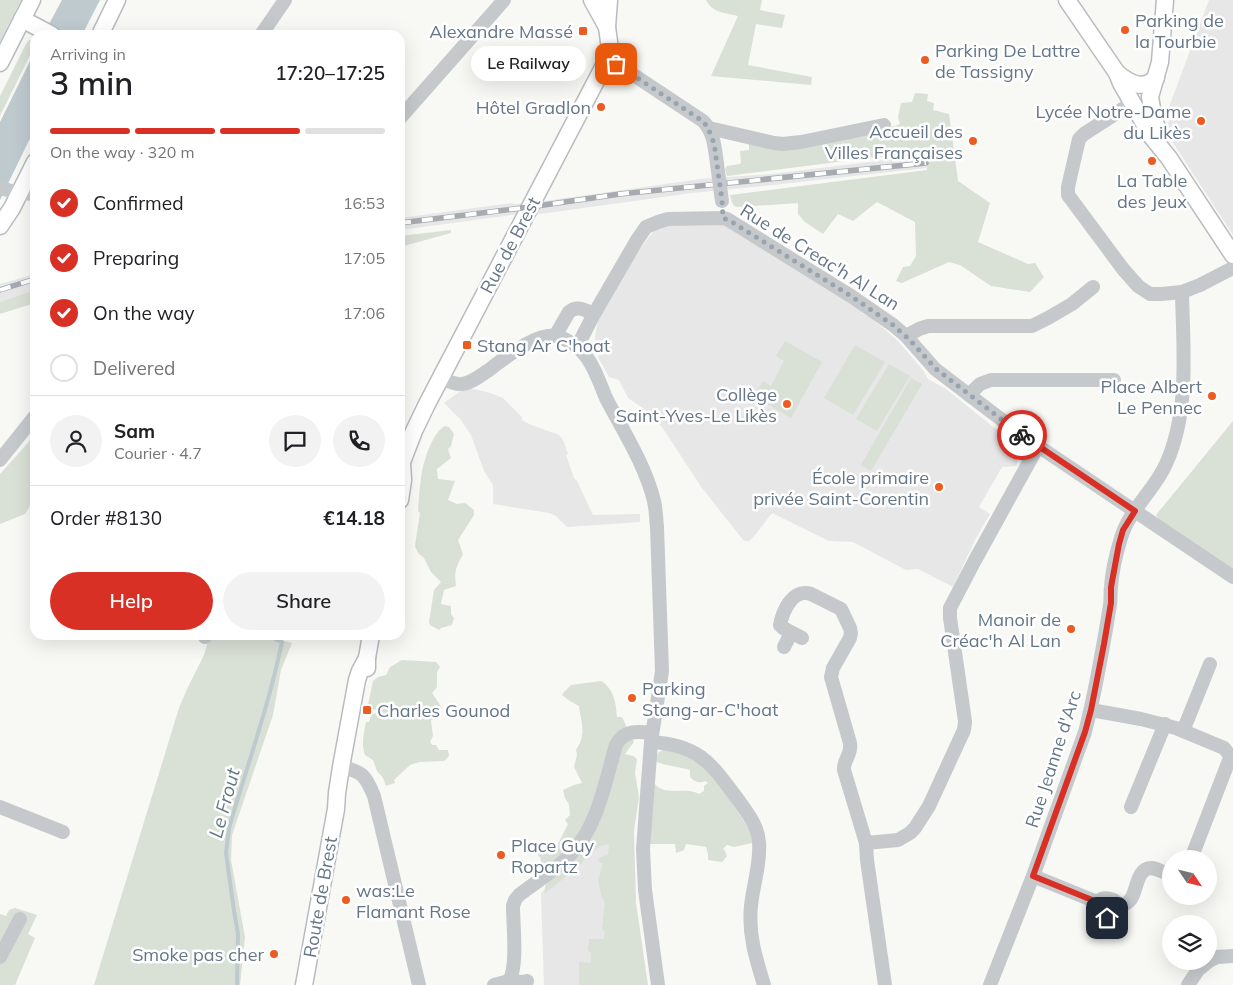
<!DOCTYPE html>
<html lang="en">
<head>
<meta charset="utf-8">
<style>
	:root { --surface:#fff; --page:#f2f2f2; --text:#202124; --muted:#757577; --line:#e0e0e0; --accent:#d93025 }
	body { margin:0; font-family:Mulish,sans-serif; background:var(--page); color:var(--text); height:100vh; display:flex; flex-direction:column; font-size:19px; white-space:nowrap }
	* { box-sizing:border-box; margin:0 }
	p { font-size:16px; color:var(--muted) }
	.icon { flex:none; width:28px; height:28px; fill:none; stroke:currentColor; stroke-width:2; stroke-linecap:round; stroke-linejoin:round }
	.map { position:relative; flex:1; overflow:hidden }
	.drawer { position:absolute; left:30px; top:30px; width:375px; height:610px; display:flex; flex-direction:column; background:var(--surface); border-radius:15px; box-shadow:0 5px 20px #0002 }
	.drawer>* { flex:none }
	.needle { width:32px; rotate:125deg }
	.tools { position:absolute; left:1162px; top:850px; display:grid; gap:10px }
	.tools a { display:grid; place-items:center; width:55px; height:55px; border-radius:50%; background:var(--surface); box-shadow:0 5px 20px #0002; font-size:25px }
	.pin { position:absolute; display:grid; place-items:center; width:42px; height:42px; color:#fff; margin:-21px; border-radius:10px; box-shadow:0 2px 8px #0006 }
	.courier { position:absolute; display:grid; place-items:center; width:50px; height:50px; margin:-25px; border:4px solid #d93025; border-radius:50%; background:#fff; color:#222; box-shadow:0 1px 6px #0007 }
	.bubble { position:absolute; height:35px; border-radius:18px; background:var(--surface); box-shadow:0 5px 20px #0002; font-size:16px; font-weight:600; line-height:35px; text-align:center }
	.headline em { font-style:normal; font-weight:600 }
	.headline div { display:flex; flex-direction:column-reverse }
	.headline { display:flex; align-items:center; justify-content:space-between; height:85px; padding:0 20px }
	h1 { font-size:32px; font-weight:600; line-height:38px }
	.bar { display:grid; grid-template-columns:repeat(4,1fr); gap:8px 5px; align-content:center; height:60px; padding:0 20px }
	.bar i { height:6px; border-radius:4px; background:var(--line) }
	.bar .on { background:var(--accent) }
	.bar p { grid-column:span 4 }
	.line { display:flex; align-items:center; gap:12px; padding:0 20px; border-top:1px solid var(--line) }
	.line div { flex:1 }
	.round { display:grid; place-items:center; flex:none; width:52px; height:52px; border-radius:26px; background:var(--page) }
	ol { padding:0 20px; list-style:none }
	li { display:flex; align-items:center; gap:15px; height:55px }
	li p { margin-inline-start:auto }
	li .icon { padding:5px; border-radius:50%; background:var(--accent); color:#fff; stroke-width:4 }
	li:last-child { color:var(--muted) }
	li i { width:28px; height:28px; border:2px solid var(--line); border-radius:50% }
	.primary-button { display:flex; gap:10px; margin-top:auto; padding:10px 20px }
	.primary-button a { flex:1; height:58px; border-radius:30px; background:var(--accent); color:#fff; font-size:20px; font-weight:600; line-height:58px; text-align:center }
	.primary-button a+a { background:var(--page); color:var(--text) }
	.map>svg:first-child { display:block }
	.built { fill:#e6e7e6 }
	.green { fill:#d9e0d6 }
	.water { fill:#bfcacf }
	.lines { fill:none; stroke-linecap:round; stroke-linejoin:round }
	.stream { stroke:#bfcacf; stroke-width:4 }
	.major-casing { stroke:#b8bcc0; stroke-width:19 }
	.minor { stroke:#c5c9cc; stroke-width:14 }
	.major { stroke:#fff; stroke-width:16 }
	.rail-casing { stroke:#a5abb1; stroke-width:5.5 }
	.rail { stroke:#fff; stroke-width:4; stroke-dasharray:11; stroke-linecap:butt }
	.minor-bridge { stroke:#c5c9cc; stroke-width:14 }
	.done { stroke:#98a4ae; stroke-width:5; stroke-dasharray:0 9 }
	.route { stroke:#d93025; stroke-width:6 }
	.poi-dot { fill:#ec5c21; stroke:#fff; stroke-width:2 }
	.labels { text-anchor:middle; dominant-baseline:central; stroke-width:5; stroke-linejoin:round; paint-order:stroke }
	.poi-label { font-size:18px; fill:#657687; stroke:#fff; text-anchor:end }
	.street-label { font-size:18px; fill:#657687; stroke:#fff }
	.water-label { font-size:19px; font-style:italic; fill:#617883; stroke:#fff }
</style>
</head>
<body>
<div class="map">
<svg width="1233" height="985" viewBox="0 0 1233 985">
	<rect width="100%" height="100%" fill="#f8f8f5"/>
	<g class="built">
		<polygon points="1209,0 1233,0 1233,235 1168,135 1169,107"/>
		<polygon points="925,155 926,168 764,186 692,193 540,214 511,215 400,230 400,218 511,203 515,204 545,201 701,179 772,174"/>
		<polygon points="668,223 721,223 860,308 861,312 865,315 869,316 897,340 923,370 928,379 946,389 1017,446 1017,466 1002,467 979,507 990,514 976,538 953,587 918,569 906,570 853,542 829,541 772,513 756,534 749,541 744,541 702,488 662,427 644,409 628,398 619,380 609,377 599,359 595,337 599,314 619,277 655,229"/>
		<polygon points="35,274 35,290 0,302 0,284"/>
		<polygon points="470,388 490,393 503,398 522,417 522,420 531,425 557,434 560,436 564,442 568,454 566,455 574,478 577,481 593,515 640,514 640,522 567,527 556,516 549,513 493,504 493,485 484,471 471,435 460,419 444,403 459,392"/>
		<polygon points="614,814 641,985 544,985 541,893 569,866"/>
	</g>
	<g class="green">
		<polygon points="0,0 21,0 0,42"/>
		<path d="M706,0H762L760,10L785,15L782,28L756,24L748,65L812,77L811,85L711,76L738,16C726,13 712,13 706,0Z"/>
		<polygon points="29,40 35,41 35,45 0,116 0,96 26,44"/>
		<path d="M915,93L928,94L927,101L934,103L933,110L949,114L958,181L990,203L978,242L1028,264L1035,263L1044,277L1030,292L991,286L960,265L949,262L902,283L896,281L903,267L910,266L916,256L915,222L877,202L853,221L838,214L823,234L805,222L798,214V203L738,207C731,206 732,200 730,195L927,170L925,151L727,176L725,169L727,166L740,164L741,162L740,151L749,150V144L885,129L900,124L898,117L901,103L912,102Z"/>
		<polygon points="451,230 451,233 400,247 400,236"/>
		<polygon points="35,290 35,303 0,314 0,302"/>
		<polygon points="785,341 822,362 791,418 754,396 763,381 771,386 784,361 776,356"/>
		<polygon points="855,345 885,362 853,415 824,398"/>
		<polygon points="889,364 910,376 877,431 856,419"/>
		<polygon points="911,378 922,384 871,471 861,465"/>
		<polygon points="1233,421 1233,569 1160,521 1156,515"/>
		<path d="M445,426L449,427L454,434L451,446L448,449L451,458L437,469L438,479L455,481L448,500L457,504L465,503L474,510V515L458,540L463,554C456,568 454,570 456,586L444,590L441,604L451,606V614L454,618L452,625L441,628L439,630L430,625L429,622L434,590L441,582L431,572L424,558L418,553L415,546L420,513L418,511C419,500 419,490 421,479C422,465 432,432 445,426Z"/>
		<polygon points="35,435 35,497 25,514 0,524 0,474"/>
		<polygon points="210,635 277,635 277,639 292,643 281,670 273,715 232,835 231,860 245,937 240,985 94,985 179,708 187,689 204,655"/>
		<path d="M402,660L436,662L440,667L437,672V687L432,693L442,708L431,721L433,736L430,742L432,745H436L439,750H448L449,756L444,761L419,762L410,765L394,780L395,783L386,786L383,778L377,771L373,760L365,755C361,744 364,732 366,722H369L372,713L377,714L375,709L372,710L368,705L373,681L378,677L386,675L390,667Z"/>
		<path d="M601,681C614,689 616,703 617,717H622L634,742L625,754L633,756L637,759L635,773L639,797L634,831L636,903L648,985H579V962L590,963L591,960V953L588,950L589,939H604L605,931L602,929L605,902L602,897L598,881L603,863L599,862L598,858L608,855L609,844L600,846L587,856L579,866L544,894L549,865L543,869H540C540,864 543,859 538,855L540,850L557,846L568,824L565,820L570,815L569,804L565,798L563,790L574,785L582,783L574,767L577,755L576,750C587,734 581,723 579,706L570,701L562,695L564,692L571,685Z"/>
		<path d="M667,748L700,763L722,788L749,829L752,837V843L734,847L727,845L723,849L725,851L727,856L722,862L708,860V854L706,847L686,844L684,850L676,853L675,844H649L653,781C661,798 685,786 699,794L704,791V786L708,783L705,781C699,784 695,782 690,777V770C681,767 660,765 654,760L659,752Z"/>
		<polygon points="15,908 37,915 28,934 35,938 15,985 0,985 0,914 6,916 9,910"/>
	</g>
	<g class="water">
		<polygon points="62,0 100,0 82,35 43,35"/>
		<polygon points="35,51 35,128 0,200 0,122"/>
	</g>
	<g class="lines">
		<path class="stream" d="M237,985L238,934L234,911L226,853L229,828C247,766 269,705 282,642L275,639L274,635"/>
		<defs>
			<g id="major">
				<polyline points="592,0 607,27"/>
				<polyline points="1067,0 1117,73 1121,83 1152,137 1169,158 1233,255"/>
				<polyline points="22,19 52,35"/>
				<polyline points="100,35 117,0"/>
				<polyline points="0,63 32,0"/>
				<path d="M1117,73C1129,83 1142,91 1156,78"/>
				<polyline points="1160,135 1154,120 1150,97 1160,62 1165,0"/>
				<polyline points="0,226 12,208 35,162"/>
				<polyline points="400,467 414,431 427,404 608,58 610,49 607,27 609,0"/>
				<polyline points="400,500 403,480 402,463"/>
				<polyline points="367,668 367,658 371,635"/>
				<polyline points="304,985 336,809 337,793 341,767 357,680 360,671 367,658"/>
			</g>
		</defs>
		<use href="#major" class="major-casing"/>
		<g class="minor">
			<polyline points="261,35 285,0"/>
			<path d="M608,58L703,121C714,132 715,149 717,164"/>
			<polyline points="1132,103 1084,134 1079,139 1068,187 1068,195 1123,269 1138,286 1150,294 1161,294 1182,292"/>
			<polyline points="400,118 504,0"/>
			<polyline points="709,128 774,143 783,144 801,142 884,125"/>
			<polyline points="0,188 19,193 35,194"/>
			<path d="M555,336L569,312C577,305 585,310 594,314"/>
			<polyline points="906,336 919,329 928,326 1032,326 1048,318 1072,304 1093,287"/>
			<polyline points="577,347 594,314 637,240 646,227 658,222 668,219 723,218 727,219 851,296 893,325 906,336 935,369 1002,420 1038,446 1233,577"/>
			<path d="M441,378C447,381 455,385 462,384C472,383 481,375 489,370C503,359 530,338 548,336C560,334 577,345 584,354C594,365 600,384 606,398C623,431 645,464 654,501C656,509 656,518 657,527L662,671L651,742L643,849L645,890L658,985"/>
			<polyline points="969,395 980,384 991,380 1114,380"/>
			<polyline points="0,460 35,416"/>
			<polyline points="205,637 205,635"/>
			<path d="M802,638L783,628L780,625C783,610 793,588 811,594L841,609L850,628L851,633L850,638L833,668L831,677L850,743C852,756 843,759 844,770L866,843L867,860L885,985"/>
			<polyline points="784,647 791,633"/>
			<polyline points="1091,710 1141,719 1176,728 1224,748 1231,757"/>
			<polyline points="1183,731 1210,664"/>
			<path d="M651,742C701,745 712,765 739,801C748,814 758,826 759,842C761,863 753,885 751,906C748,934 756,959 764,985"/>
			<path d="M341,767C362,771 366,776 374,796L419,985"/>
			<polyline points="0,807 63,832"/>
			<polyline points="1131,807 1165,724"/>
			<polyline points="866,843 898,840 910,833 915,828 929,806 964,730 965,722 964,714 950,618 950,608 974,562 1038,446"/>
			<polyline points="1191,859 1228,763 1231,757 1233,756"/>
			<path d="M1033,876L1097,902C1105,895 1115,899 1121,906L1120,913L1115,917C1104,918 1092,916 1097,902"/>
			<path d="M1121,906C1125,904 1128,903 1131,899C1137,890 1137,867 1152,868C1158,869 1165,873 1171,875"/>
			<polyline points="0,957 20,919"/>
			<polyline points="1209,961 1217,957 1233,956"/>
			<path d="M509,981C518,967 513,925 513,906L515,900L519,895C537,881 556,870 571,854C598,826 605,782 616,745C624,730 637,731 652,733"/>
			<polyline points="494,985 509,981 523,982 527,981"/>
			<path d="M990,985L1033,876L1085,732C1096,690 1103,648 1110,605C1111,599 1110,593 1111,587C1112,571 1116,554 1121,538C1129,510 1154,491 1166,464C1190,411 1183,349 1182,292L1200,285L1233,268"/>
			<polyline points="1188,985 1198,970 1209,961"/>
		</g>
		<use href="#major" class="major"/>
		<defs>
			<g id="rail">
				<polyline points="400,223 530,207 620,194 926,163"/>
				<polyline points="0,290 35,279"/>
			</g>
		</defs>
		<use href="#rail" class="rail-casing"/>
		<use href="#rail" class="rail"/>
		<polyline class="minor-bridge" points="717,164 722,201"/>
	</g>
	<g class="lines">
		<polyline class="done" points="616,64 698,118 703,121 708,128 714,143 722,200 723,218 730,221 851,296 893,325 910,340 936,369 1022,435"/>
		<path class="route" d="M1022,435L1135,511L1123,530L1119,544L1111,587V603L1104,644L1091,710L1085,732L1033,876L1097,902C1094,910 1098,916 1107,918"/>
	</g>
	<g class="poi-dot">
		<circle cx="1125" cy="30" r="5"/>
		<rect x="578" y="26" width="10" height="10" rx="2.5"/>
		<circle cx="925" cy="60" r="5"/>
		<circle cx="601" cy="107" r="5"/>
		<circle cx="1201" cy="121" r="5"/>
		<circle cx="973" cy="141" r="5"/>
		<circle cx="1152" cy="161" r="5"/>
		<rect x="462" y="340" width="10" height="10" rx="2.5"/>
		<circle cx="1212" cy="396" r="5"/>
		<circle cx="787" cy="404" r="5"/>
		<circle cx="939" cy="487" r="5"/>
		<circle cx="1071" cy="629" r="5"/>
		<circle cx="632" cy="698" r="5"/>
		<rect x="362" y="705" width="10" height="10" rx="2.5"/>
		<circle cx="501" cy="855" r="5"/>
		<circle cx="346" cy="900" r="5"/>
		<circle cx="274" cy="954" r="5"/>
	</g>
	<g class="labels">
		<g class="poi-label">
			<text x="1135" y="20" text-anchor="start">Parking de<tspan x="1135" dy="21">la Tourbie</tspan></text>
			<text x="573" y="31">Alexandre Massé</text>
			<text x="935" y="50" text-anchor="start">Parking De Lattre<tspan x="935" dy="21">de Tassigny</tspan></text>
			<text x="591" y="107">Hôtel Gradlon</text>
			<text x="1191" y="111">Lycée Notre-Dame<tspan x="1191" dy="21">du Likès</tspan></text>
			<text x="963" y="131">Accueil des<tspan x="963" dy="21">Villes Françaises</tspan></text>
			<text x="1152" y="180" text-anchor="middle">La Table<tspan x="1152" dy="21">des Jeux</tspan></text>
			<text x="477" y="345" text-anchor="start">Stang Ar C'hoat</text>
			<text x="1202" y="386">Place Albert<tspan x="1202" dy="21">Le Pennec</tspan></text>
			<text x="777" y="394">Collège<tspan x="777" dy="21">Saint-Yves-Le Likès</tspan></text>
			<text x="929" y="477">École primaire<tspan x="929" dy="21">privée Saint-Corentin</tspan></text>
			<text x="1061" y="619">Manoir de<tspan x="1061" dy="21">Créac'h Al Lan</tspan></text>
			<text x="642" y="688" text-anchor="start">Parking<tspan x="642" dy="21">Stang-ar-C'hoat</tspan></text>
			<text x="377" y="710" text-anchor="start">Charles Gounod</text>
			<text x="511" y="845" text-anchor="start">Place Guy<tspan x="511" dy="21">Ropartz</tspan></text>
			<text x="356" y="890" text-anchor="start">was:Le<tspan x="356" dy="21">Flamant Rose</tspan></text>
			<text x="264" y="954">Smoke pas cher</text>
		</g>
		<g class="street-label">
			<text transform="translate(510 245) rotate(-62)">Rue de Brest</text>
			<text transform="translate(820 257) rotate(32)">Rue de Creac'h Al Lan</text>
			<text transform="translate(1053 759) rotate(-72)">Rue Jeanne d'Arc</text>
			<text transform="translate(320 897) rotate(-80)">Route de Brest</text>
		</g>
		<g class="water-label">
			<text transform="translate(224 803) rotate(-75)">Le Frout</text>
		</g>
	</g>
</svg>
<div class="tools">
<a><svg class="needle" viewBox="-14 -14 28 28"><path d="M0-13l5 13h-10z" fill="#e53935"/><path d="M0 13l5-13h-10z" fill="#757577"/></svg></a>
<a><svg class="icon" aria-label="layers" viewBox="0 0 24 24"><path d="M12 4l9 5-9 5-9-5zM3 14l9 5 9-5"/></svg></a>
</div>
<div class="pin" style="left:616px;top:64px;background:#ea580c"><svg class="icon" aria-label="bag" viewBox="0 0 24 24"><path d="M5 8h14l-1 12H6zM9 8a3 3 0 0 1 6 0"/></svg></div>
<div class="pin" style="left:1107px;top:918px;background:#1f2937"><svg class="icon" aria-label="home" viewBox="0 0 24 24"><path d="M3 11l9-7 9 7M6 9v11h12V9"/></svg></div>
<div class="courier" style="left:1022px;top:435px"><svg class="icon" aria-label="bike" viewBox="0 0 24 24"><circle cx="6" cy="16" r="4"/><circle cx="18" cy="16" r="4"/><path d="M6 16l4-8h5l3 8M10 8l3 8H6M13 5h3"/></svg></div>
<div class="bubble" style="left:471px;top:46px;width:115px">Le Railway</div>
<section class="drawer">
<div class="headline"><div><h1>3 min</h1><p>Arriving in</p></div><em>17:20–17:25</em></div>
<div class="bar"><i class="on"></i><i class="on"></i><i class="on"></i><i></i><p>On the way · 320 m</p></div>
<ol>
<li><svg class="icon" aria-label="check" viewBox="0 0 24 24"><path d="M5 12l5 5 9-10"/></svg>Confirmed<p>16:53</p></li>
<li><svg class="icon" aria-label="check" viewBox="0 0 24 24"><path d="M5 12l5 5 9-10"/></svg>Preparing<p>17:05</p></li>
<li><svg class="icon" aria-label="check" viewBox="0 0 24 24"><path d="M5 12l5 5 9-10"/></svg>On the way<p>17:06</p></li>
<li><i></i>Delivered</li>
</ol>
<div class="line" style="height:90px"><a class="round"><svg class="icon" aria-label="person" viewBox="0 0 24 24"><circle cx="12" cy="8" r="4"/><path d="M4 21q1-7 8-7t8 7"/></svg></a><div><b>Sam</b><p>Courier · 4.7</p></div><a class="round"><svg class="icon" aria-label="chat" viewBox="0 0 24 24"><path d="M4 5h16v11H9l-5 4z"/></svg></a><a class="round"><svg class="icon" aria-label="phone" viewBox="0 0 24 24"><path d="M5 4h4l2 5-3 2q2 4 5 5l2-3 5 2v4C11 20 4 13 5 4z"/></svg></a></div>
<div class="line" style="height:65px"><div>Order #8130</div><b>€14.18</b></div>
<div class="primary-button"><a>Help</a><a>Share</a></div>
</section>
</div>
</body>
</html>
